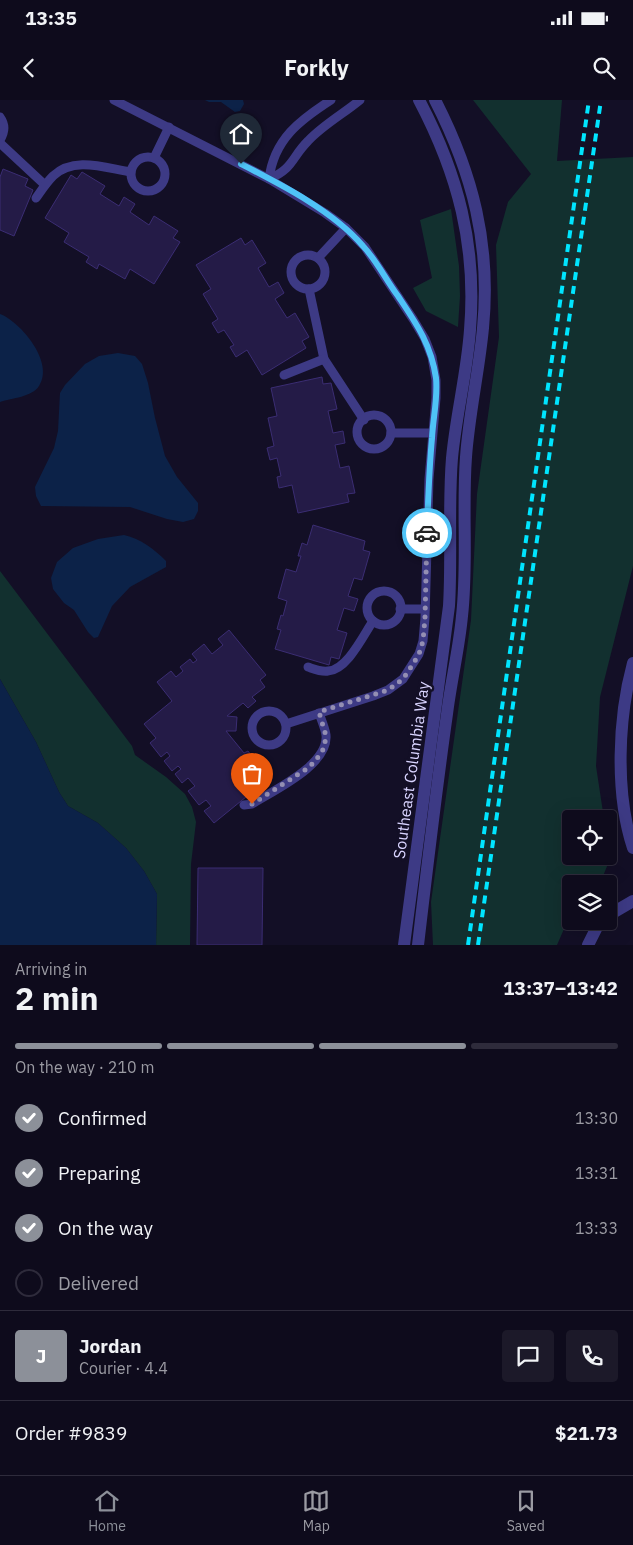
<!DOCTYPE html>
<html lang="en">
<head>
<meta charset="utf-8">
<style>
	:root { --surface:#0e0b1c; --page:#1c1929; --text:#f1f3f6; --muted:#9b9ba3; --line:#2e2b3b; --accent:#8c9099 }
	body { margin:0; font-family:"IBM Plex Sans",sans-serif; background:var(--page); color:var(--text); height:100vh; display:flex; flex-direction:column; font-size:19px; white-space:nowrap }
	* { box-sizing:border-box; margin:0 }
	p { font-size:16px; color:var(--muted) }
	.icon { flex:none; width:28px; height:28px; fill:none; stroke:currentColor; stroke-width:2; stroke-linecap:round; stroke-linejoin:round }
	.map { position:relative; height:845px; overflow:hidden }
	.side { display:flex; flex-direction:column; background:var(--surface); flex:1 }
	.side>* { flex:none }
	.buttons { position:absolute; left:562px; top:710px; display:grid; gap:10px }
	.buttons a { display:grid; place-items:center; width:55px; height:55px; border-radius:5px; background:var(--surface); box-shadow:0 5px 20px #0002,0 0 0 1px var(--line); font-size:25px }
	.pin { position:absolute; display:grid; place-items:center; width:42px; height:42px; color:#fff; margin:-51px -21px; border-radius:50% 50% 50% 0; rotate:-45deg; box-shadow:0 0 5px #0007 }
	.pin .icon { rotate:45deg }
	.courier { position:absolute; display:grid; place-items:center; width:50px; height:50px; margin:-25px; border:4px solid #4fc3f7; border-radius:50%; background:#fff; color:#222; box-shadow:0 1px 6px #0007 }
	.overview em { font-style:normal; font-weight:700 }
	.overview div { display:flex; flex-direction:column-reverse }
	.overview { display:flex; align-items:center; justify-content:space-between; height:85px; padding:0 15px }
	h1 { font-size:32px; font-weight:700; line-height:38px }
	.bar { display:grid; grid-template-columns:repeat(4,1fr); gap:8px 5px; align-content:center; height:60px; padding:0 15px }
	.bar i { height:6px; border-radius:4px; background:var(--line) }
	.bar .on { background:var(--accent) }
	.bar p { grid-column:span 4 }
	.line { display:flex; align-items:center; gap:12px; padding:0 15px; border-top:1px solid var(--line) }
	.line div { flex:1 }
	.round { display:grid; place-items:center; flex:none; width:52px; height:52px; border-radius:5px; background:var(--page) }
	ol { padding:0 15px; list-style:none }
	li { display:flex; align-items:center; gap:15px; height:55px }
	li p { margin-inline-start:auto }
	li .icon { padding:5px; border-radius:50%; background:var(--accent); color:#fff; stroke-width:4 }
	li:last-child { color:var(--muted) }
	li i { width:28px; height:28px; border:2px solid var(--line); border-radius:50% }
	.status { display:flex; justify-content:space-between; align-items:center; height:35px; padding:0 25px; background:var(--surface); direction:ltr }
	.status svg { height:14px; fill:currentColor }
	header { display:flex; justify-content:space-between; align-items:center; height:65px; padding:0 15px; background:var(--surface); font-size:22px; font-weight:700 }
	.tab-bar { display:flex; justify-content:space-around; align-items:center; height:70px; border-top:1px solid var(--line); background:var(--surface); font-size:14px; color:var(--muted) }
	.tab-bar a { display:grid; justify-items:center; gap:2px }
	.tab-bar .on { color:var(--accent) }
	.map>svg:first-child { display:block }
	.green { fill:#12302f }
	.water { fill:#0c2248 }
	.building { fill:#241b47; stroke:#3b2d73 }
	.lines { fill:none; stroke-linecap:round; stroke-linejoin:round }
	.service { stroke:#3d3a85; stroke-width:9 }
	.minor { stroke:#3d3a85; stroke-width:12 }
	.tertiary { stroke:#3d3a85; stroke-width:12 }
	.rail { stroke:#00e5ff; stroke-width:4; stroke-dasharray:8 6; stroke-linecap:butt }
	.done { stroke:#948fb3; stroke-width:5; stroke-dasharray:0 9 }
	.route { stroke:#4fc3f7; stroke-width:6 }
	.labels { text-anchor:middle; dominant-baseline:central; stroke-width:5; stroke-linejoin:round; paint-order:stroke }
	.street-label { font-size:16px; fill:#d9d4ff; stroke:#130f26 }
</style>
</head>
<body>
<div class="status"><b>13:35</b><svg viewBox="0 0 49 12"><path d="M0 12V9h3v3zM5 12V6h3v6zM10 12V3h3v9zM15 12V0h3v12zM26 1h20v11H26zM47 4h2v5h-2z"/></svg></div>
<header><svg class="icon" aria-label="back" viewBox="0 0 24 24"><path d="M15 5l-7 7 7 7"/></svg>Forkly<svg class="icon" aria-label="search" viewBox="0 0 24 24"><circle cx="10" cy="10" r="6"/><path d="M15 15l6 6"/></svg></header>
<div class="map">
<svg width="633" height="845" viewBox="0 0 633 845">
	<rect width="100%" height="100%" fill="#130f26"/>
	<g class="green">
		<polygon points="473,0 562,0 557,61 633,57 633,466 600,597 596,666 604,719 571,719 571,756 609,756 609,751 610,759 601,781 599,784 571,784 571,813 557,845 433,845 431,802 471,520 477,394 499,237 496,145 508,102 531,74"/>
		<polygon points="451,109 459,166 460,196 458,227 426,211 413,188 432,178 420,120"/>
		<polygon points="0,471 132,646 135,655 166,677 185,694 192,707 196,722 191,764 190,845 156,845 157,794 144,771 126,748 98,723 68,706 59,692 36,642 0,579"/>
	</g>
	<g class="water">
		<polygon points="205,0 243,0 244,4 240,11 235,12 221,2 209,2"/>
		<path d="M0,214C21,222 55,263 39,286C32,297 12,298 0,302Z"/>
		<polygon points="118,253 135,256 142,264 148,283 155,318 165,356 177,377 198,403 198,411 194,419 183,422 167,419 130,407 41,406 36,396 35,387 54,348 58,331 60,293 65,285 85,264 99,256"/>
		<path d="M124,435C141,439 154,449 166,461V467L130,487L112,506L98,537L94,538L88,532L74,510L64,503L53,489L51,478L57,462L73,448L98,439Z"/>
		<polygon points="0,579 36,642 59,692 68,706 98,723 126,748 144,771 157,794 156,845 0,845"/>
	</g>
	<g class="building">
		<polygon points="3,69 28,79 25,86 33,90 14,136 0,130 0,77"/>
		<polygon points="82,72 105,86 100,94 119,106 124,97 135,104 130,112 149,125 154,116 178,131 173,138 180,142 154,184 130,169 125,179 99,164 97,169 86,162 89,157 64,142 69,133 45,118 71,75 77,79"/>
		<polygon points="241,138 245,145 252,140 266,163 258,168 269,187 278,182 284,193 275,199 287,218 295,213 309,237 302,241 306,248 262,275 247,250 236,257 230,247 234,245 224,230 218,233 212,223 218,219 203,194 211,189 196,165"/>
		<polygon points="322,277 323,284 331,283 337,309 328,311 333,333 343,331 345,343 335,345 340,368 349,366 355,393 347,394 349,402 298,413 292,385 279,388 277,377 281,376 277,358 270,360 267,348 274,346 268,318 277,316 271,288"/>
		<polygon points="313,425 365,441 363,450 370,452 362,480 354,478 348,496 358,499 354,511 344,508 337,530 347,533 339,559 331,557 329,565 275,549 281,530 277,529 281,515 283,516 287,501 278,498 286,469 296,472 301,456 298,456 302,443 307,445"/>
		<polygon points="229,530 266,575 260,580 265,587 252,597 256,601 248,608 243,603 227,616 237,617 236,631 226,631 244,653 248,651 254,659 248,665 258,677 252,682 257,688 214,723 204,711 211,706 206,700 199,705 188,691 195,686 188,678 182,683 175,674 181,669 178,666 172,671 164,661 170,656 167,652 161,657 150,643 156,638 144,624 172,601 157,582 171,571 176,577 183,571 180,567 190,559 193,563 197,560 192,554 204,544 212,554 223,545 218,539"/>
		<polygon points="198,768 263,768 262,845 197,845"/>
	</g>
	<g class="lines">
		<g class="service">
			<polyline points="114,0 269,79 325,113 346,128 365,147 413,219 425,239 432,257 436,280 436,298 429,379 425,518 423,541 419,554 403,579 388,590 373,596 286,624"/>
			<path d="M331,0C300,20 274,39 269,79C294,68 291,58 308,41C323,25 343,14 360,0"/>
			<path d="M0,17C5,24 5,32 0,40"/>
			<polyline points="0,43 45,85"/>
			<circle cx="148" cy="74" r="17"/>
			<polyline points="154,58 169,27"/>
			<path d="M36,98C41,91 46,83 53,76C74,56 105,68 131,72"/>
			<circle cx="308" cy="172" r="17"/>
			<polyline points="318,158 346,128"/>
			<polyline points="309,189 324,259 364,320"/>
			<polyline points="284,275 324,259"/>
			<circle cx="374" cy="332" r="17"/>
			<polyline points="391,333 432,333"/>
			<circle cx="384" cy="508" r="17"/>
			<polyline points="400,509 425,509"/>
			<path d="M308,567C314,569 321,572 328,571C347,570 363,536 373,521"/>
			<circle cx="269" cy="628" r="17"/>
			<path d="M244,705L252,704C274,690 329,665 326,635C325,628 321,619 319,613"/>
		</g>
		<g class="minor">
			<polyline points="609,815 633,801"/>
			<polyline points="588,845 597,827 602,821"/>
		</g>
		<g class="tertiary">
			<path d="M633,563C618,618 615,693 633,748"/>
			<path d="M404,845L449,506C452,456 448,407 452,358C456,315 467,273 470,230C477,146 458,74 419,0"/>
			<path d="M418,845C427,768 436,691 447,614C451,581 459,549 462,516C468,463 462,410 466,357C469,314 479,271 483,228C491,145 473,74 435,0"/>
		</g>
		<g class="rail">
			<polyline points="468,845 589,0"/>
			<polyline points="478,845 601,0"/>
		</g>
	</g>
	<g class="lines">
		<polyline class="done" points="252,704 308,668 316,660 324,648 326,636 319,612 388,590 403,579 413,564 419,554 423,541 425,518 427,433"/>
		<path class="route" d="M241,64C282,85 333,111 363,146C377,161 386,180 398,196C416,223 431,244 436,278C438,298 433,318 432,338C429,370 428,401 427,433"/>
	</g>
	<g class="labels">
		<g class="street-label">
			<text transform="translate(411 670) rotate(-82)">Southeast Columbia Way</text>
		</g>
	</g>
</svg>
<div class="buttons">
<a><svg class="icon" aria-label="locate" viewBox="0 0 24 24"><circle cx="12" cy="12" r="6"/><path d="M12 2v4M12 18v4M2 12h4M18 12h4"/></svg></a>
<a><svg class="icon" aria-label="layers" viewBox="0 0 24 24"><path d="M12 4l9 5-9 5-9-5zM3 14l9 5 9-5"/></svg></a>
</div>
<div class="pin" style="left:252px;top:704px;background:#ea580c"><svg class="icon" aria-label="bag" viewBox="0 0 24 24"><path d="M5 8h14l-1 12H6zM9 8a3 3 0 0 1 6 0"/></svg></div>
<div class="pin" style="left:241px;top:64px;background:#1f2937"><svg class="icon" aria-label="home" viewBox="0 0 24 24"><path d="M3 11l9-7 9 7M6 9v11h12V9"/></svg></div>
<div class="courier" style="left:427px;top:433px"><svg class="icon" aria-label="car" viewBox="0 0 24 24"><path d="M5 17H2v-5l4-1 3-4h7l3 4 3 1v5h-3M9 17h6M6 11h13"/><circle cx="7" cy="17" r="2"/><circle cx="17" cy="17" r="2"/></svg></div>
</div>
<section class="side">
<div class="overview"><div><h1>2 min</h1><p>Arriving in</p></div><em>13:37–13:42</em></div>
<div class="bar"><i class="on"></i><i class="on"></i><i class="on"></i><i></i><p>On the way · 210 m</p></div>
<ol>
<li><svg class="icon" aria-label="check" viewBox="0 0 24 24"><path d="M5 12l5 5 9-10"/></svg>Confirmed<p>13:30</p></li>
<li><svg class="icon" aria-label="check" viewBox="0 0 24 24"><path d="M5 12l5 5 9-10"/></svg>Preparing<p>13:31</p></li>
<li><svg class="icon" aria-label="check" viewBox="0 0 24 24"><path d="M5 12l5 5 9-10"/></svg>On the way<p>13:33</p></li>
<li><i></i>Delivered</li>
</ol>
<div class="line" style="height:90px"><b class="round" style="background:var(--accent);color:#fff">J</b><div><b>Jordan</b><p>Courier · 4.4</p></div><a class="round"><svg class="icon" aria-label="chat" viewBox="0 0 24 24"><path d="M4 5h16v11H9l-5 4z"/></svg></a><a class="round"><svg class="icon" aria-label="phone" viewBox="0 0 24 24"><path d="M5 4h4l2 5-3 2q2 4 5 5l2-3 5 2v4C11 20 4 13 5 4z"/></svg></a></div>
<div class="line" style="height:65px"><div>Order #9839</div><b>$21.73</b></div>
</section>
<nav class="tab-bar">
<a class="on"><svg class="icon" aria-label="home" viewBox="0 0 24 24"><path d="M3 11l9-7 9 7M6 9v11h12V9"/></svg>Home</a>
<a><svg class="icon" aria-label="map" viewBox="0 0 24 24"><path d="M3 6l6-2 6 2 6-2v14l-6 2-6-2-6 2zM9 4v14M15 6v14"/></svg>Map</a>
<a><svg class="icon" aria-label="saved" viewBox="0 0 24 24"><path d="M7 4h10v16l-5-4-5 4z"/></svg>Saved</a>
</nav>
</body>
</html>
